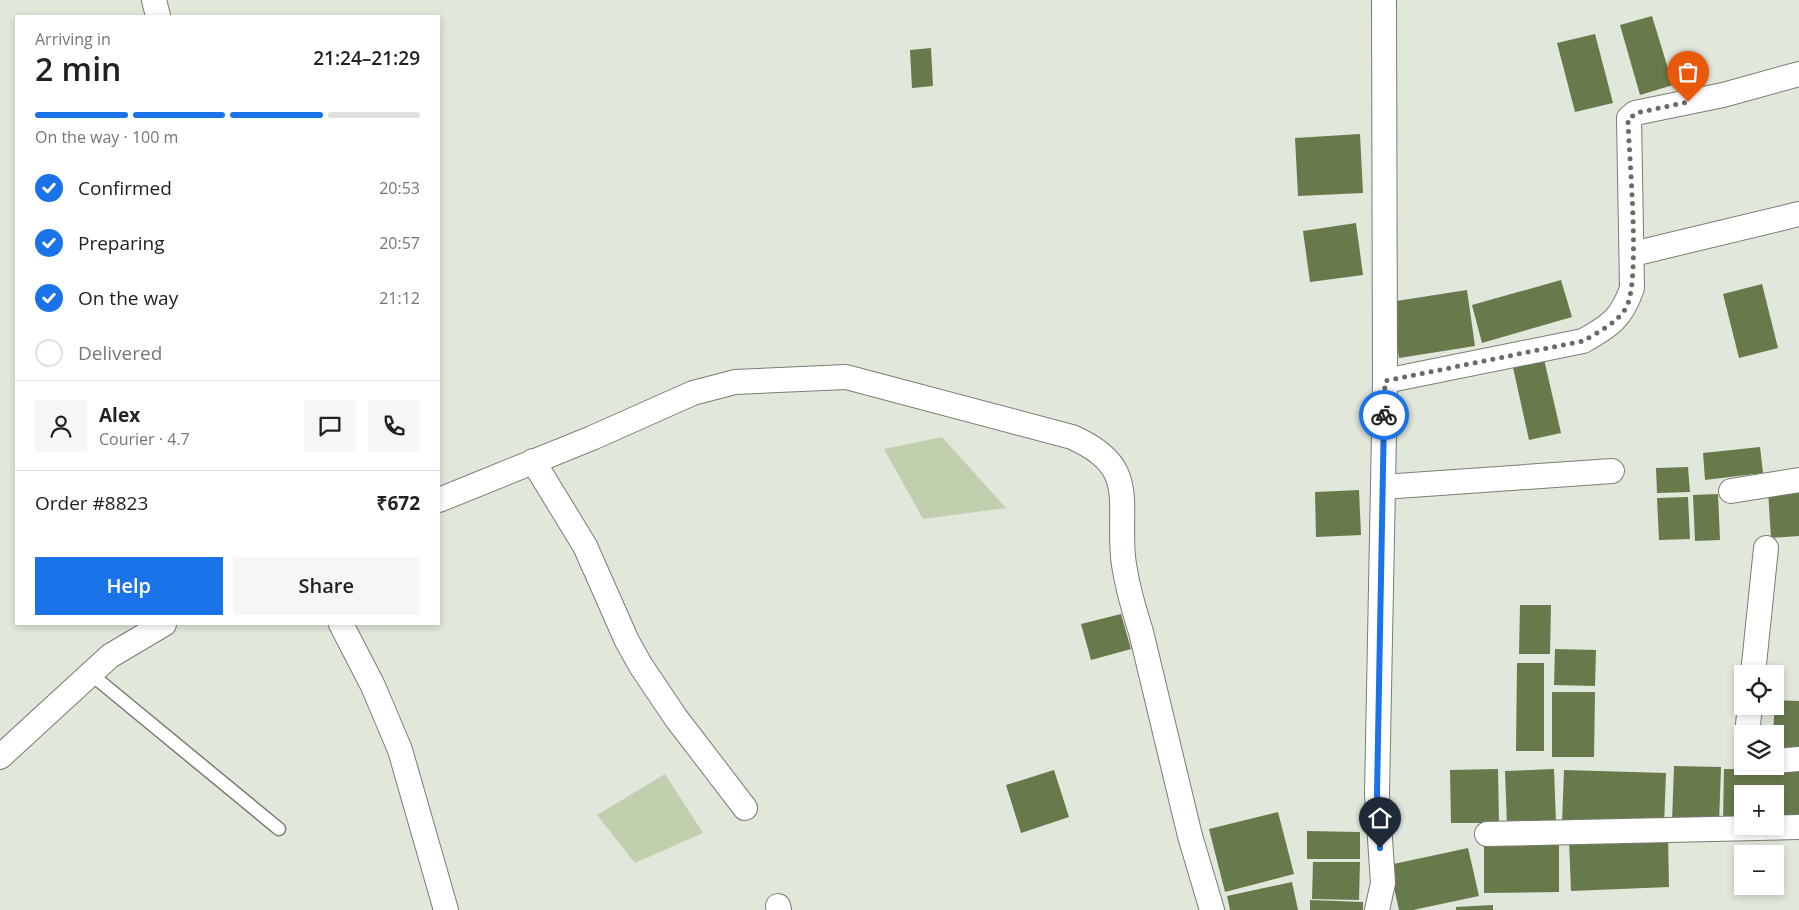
<!DOCTYPE html>
<html lang="en">
<head>
<meta charset="utf-8">
<style>
	:root { --surface:#fff; --page:#f6f6f6; --text:#222; --muted:#767676; --line:#e0e0e0; --accent:#1a73e8 }
	body { margin:0; font-family:"Open Sans",sans-serif; background:var(--page); color:var(--text); height:100vh; display:flex; flex-direction:column; font-size:19px; white-space:nowrap }
	* { box-sizing:border-box; margin:0 }
	p { font-size:16px; color:var(--muted) }
	.icon { flex:none; width:28px; height:28px; fill:none; stroke:currentColor; stroke-width:2; stroke-linecap:round; stroke-linejoin:round }
	.map { position:relative; flex:1; overflow:hidden }
	.panel { position:absolute; left:15px; top:15px; width:425px; height:610px; display:flex; flex-direction:column; background:var(--surface); border-radius:0px; box-shadow:0 2px 8px #0003 }
	.panel>* { flex:none }
	.controls { position:absolute; left:1734px; top:665px; display:grid; gap:10px }
	.controls a { display:grid; place-items:center; width:50px; height:50px; border-radius:0px; background:var(--surface); box-shadow:0 2px 8px #0003; font-size:25px }
	.pin { position:absolute; display:grid; place-items:center; width:42px; height:42px; color:#fff; margin:-51px -21px; border-radius:50% 50% 50% 0; rotate:-45deg; box-shadow:0 0 5px #0007 }
	.pin .icon { rotate:45deg }
	.courier { position:absolute; display:grid; place-items:center; width:50px; height:50px; margin:-25px; border:4px solid #1a73e8; border-radius:50%; background:#fff; color:#222; box-shadow:0 1px 6px #0007 }
	.headline em { font-style:normal; font-weight:600 }
	.headline div { display:flex; flex-direction:column-reverse }
	.headline { display:flex; align-items:center; justify-content:space-between; height:85px; padding:0 20px }
	h1 { font-size:32px; font-weight:600; line-height:38px }
	.bar { display:grid; grid-template-columns:repeat(4,1fr); gap:8px 5px; align-content:center; height:60px; padding:0 20px }
	.bar i { height:6px; border-radius:4px; background:var(--line) }
	.bar .on { background:var(--accent) }
	.bar p { grid-column:span 4 }
	.line { display:flex; align-items:center; gap:12px; padding:0 20px; border-top:1px solid var(--line) }
	.line div { flex:1 }
	.round { display:grid; place-items:center; flex:none; width:52px; height:52px; border-radius:0px; background:var(--page) }
	ol { padding:0 20px; list-style:none }
	li { display:flex; align-items:center; gap:15px; height:55px }
	li p { margin-inline-start:auto }
	li .icon { padding:5px; border-radius:50%; background:var(--accent); color:#fff; stroke-width:4 }
	li:last-child { color:var(--muted) }
	li i { width:28px; height:28px; border:2px solid var(--line); border-radius:50% }
	.cta { display:flex; gap:10px; margin-top:auto; padding:10px 20px }
	.cta a { flex:1; height:58px; border-radius:0px; background:var(--accent); color:#fff; font-size:20px; font-weight:600; line-height:58px; text-align:center }
	.cta a+a { background:var(--page); color:var(--text) }
	.map>svg:first-child { display:block }
	.green { fill:#c2cfaf }
	.building { fill:#687a4b }
	.lines { fill:none; stroke-linecap:round; stroke-linejoin:round }
	.lane-casing { stroke:#797e73; stroke-width:15 }
	.street-casing { stroke:#797e73; stroke-width:26 }
	.lane { stroke:#fff; stroke-width:12 }
	.street { stroke:#fff; stroke-width:24 }
	.done { stroke:#696c65; stroke-width:5; stroke-dasharray:0 9 }
	.route { stroke:#1a73e8; stroke-width:6 }
</style>
</head>
<body>
<div class="map">
<svg width="1799" height="910" viewBox="0 0 1799 910">
	<rect width="100%" height="100%" fill="#e1e7db"/>
	<g class="green">
		<polygon points="942,437 1006,508 923,519 884,449"/>
		<polygon points="665,774 703,833 635,863 597,815"/>
	</g>
	<g class="building">
		<polygon points="1652,16 1673,85 1640,95 1620,25"/>
		<polygon points="1595,34 1613,103 1575,112 1557,43"/>
		<polygon points="931,48 933,86 912,88 910,50"/>
		<polygon points="1360,134 1363,193 1298,196 1295,138"/>
		<polygon points="1356,223 1363,275 1310,282 1303,231"/>
		<polygon points="1561,280 1572,317 1482,343 1472,305"/>
		<polygon points="1762,284 1778,348 1739,358 1723,294"/>
		<polygon points="1467,290 1475,346 1399,358 1390,302"/>
		<polygon points="1543,355 1561,433 1529,440 1512,363"/>
		<polygon points="1760,447 1763,473 1705,480 1703,453"/>
		<polygon points="1688,467 1690,492 1657,493 1656,468"/>
		<polygon points="1799,487 1799,536 1771,538 1768,490"/>
		<polygon points="1359,490 1361,535 1316,537 1315,492"/>
		<polygon points="1718,494 1720,540 1695,541 1693,495"/>
		<polygon points="1688,497 1690,539 1659,540 1657,498"/>
		<polygon points="1520,605 1551,605 1550,654 1519,654"/>
		<polygon points="1121,614 1131,649 1091,660 1081,624"/>
		<polygon points="1555,649 1596,650 1595,686 1554,685"/>
		<polygon points="1517,663 1544,663 1544,751 1516,751"/>
		<polygon points="1552,692 1595,692 1594,757 1552,757"/>
		<polygon points="1775,700 1799,701 1799,750 1775,749 1775,734 1773,734"/>
		<polygon points="1674,766 1721,767 1719,823 1672,821"/>
		<polygon points="1498,769 1499,823 1451,823 1450,770"/>
		<polygon points="1554,769 1556,823 1507,825 1505,771"/>
		<polygon points="1724,769 1799,770 1799,824 1775,823 1775,794 1742,794 1742,822 1723,822"/>
		<polygon points="1054,770 1069,817 1021,833 1006,785"/>
		<polygon points="1564,770 1666,773 1664,826 1562,823"/>
		<polygon points="1278,812 1294,874 1225,892 1209,829"/>
		<polygon points="1307,831 1360,832 1360,859 1307,859"/>
		<polygon points="1668,836 1669,887 1571,891 1569,840"/>
		<polygon points="1559,841 1559,892 1484,893 1484,842"/>
		<polygon points="1468,848 1479,896 1413,910 1399,910 1389,865"/>
		<polygon points="1313,862 1360,862 1359,900 1312,899"/>
		<polygon points="1292,882 1298,910 1230,910 1227,896"/>
		<polygon points="1310,900 1363,902 1363,910 1310,910"/>
		<polygon points="1493,905 1493,910 1456,910 1456,907"/>
	</g>
	<g class="lines">
		<defs>
			<polyline id="lane" points="92,675 279,829"/>
			<g id="street">
				<polyline points="154,0 158,16"/>
				<polyline points="1633,254 1799,214"/>
				<path d="M1385,381L1583,341C1610,326 1622,318 1632,288L1629,118L1635,113L1723,95L1799,74"/>
				<polyline points="533,461 585,546 627,641 641,666 676,718 745,808"/>
				<polyline points="1383,487 1612,471"/>
				<polyline points="1731,491 1799,480"/>
				<path d="M439,500L592,438L693,393L735,382L846,377L1072,437C1138,466 1118,499 1123,557C1126,583 1133,607 1141,632L1190,836L1212,910"/>
				<polyline points="341,624 373,686 400,750 446,910"/>
				<polyline points="1753,674 1766,548"/>
				<polyline points="1747,734 1750,706"/>
				<polyline points="0,757 110,656 164,624"/>
				<polyline points="1775,761 1799,759"/>
				<polyline points="1487,834 1799,827"/>
				<polyline points="778,906 779,910"/>
				<polyline points="1377,910 1383,883 1377,794 1385,381 1384,0"/>
			</g>
		</defs>
		<use href="#lane" class="lane-casing"/>
		<use href="#street" class="street-casing"/>
		<use href="#lane" class="lane"/>
		<use href="#street" class="street"/>
	</g>
	<g class="lines">
		<path class="done" d="M1384,415L1385,381L1583,341C1597,333 1617,323 1626,308C1641,282 1629,157 1628,120L1636,113L1688,102"/>
		<polyline class="route" points="1380,848 1377,794 1384,415"/>
	</g>
</svg>
<div class="controls">
<a><svg class="icon" aria-label="locate" viewBox="0 0 24 24"><circle cx="12" cy="12" r="6"/><path d="M12 2v4M12 18v4M2 12h4M18 12h4"/></svg></a>
<a><svg class="icon" aria-label="layers" viewBox="0 0 24 24"><path d="M12 4l9 5-9 5-9-5zM3 14l9 5 9-5"/></svg></a>
<a>+</a>
<a>−</a>
</div>
<div class="pin" style="left:1688px;top:102px;background:#ea580c"><svg class="icon" aria-label="bag" viewBox="0 0 24 24"><path d="M5 8h14l-1 12H6zM9 8a3 3 0 0 1 6 0"/></svg></div>
<div class="pin" style="left:1380px;top:848px;background:#1f2937"><svg class="icon" aria-label="home" viewBox="0 0 24 24"><path d="M3 11l9-7 9 7M6 9v11h12V9"/></svg></div>
<div class="courier" style="left:1384px;top:415px"><svg class="icon" aria-label="bike" viewBox="0 0 24 24"><circle cx="6" cy="16" r="4"/><circle cx="18" cy="16" r="4"/><path d="M6 16l4-8h5l3 8M10 8l3 8H6M13 5h3"/></svg></div>
<section class="panel">
<div class="headline"><div><h1>2 min</h1><p>Arriving in</p></div><em>21:24–21:29</em></div>
<div class="bar"><i class="on"></i><i class="on"></i><i class="on"></i><i></i><p>On the way · 100 m</p></div>
<ol>
<li><svg class="icon" aria-label="check" viewBox="0 0 24 24"><path d="M5 12l5 5 9-10"/></svg>Confirmed<p>20:53</p></li>
<li><svg class="icon" aria-label="check" viewBox="0 0 24 24"><path d="M5 12l5 5 9-10"/></svg>Preparing<p>20:57</p></li>
<li><svg class="icon" aria-label="check" viewBox="0 0 24 24"><path d="M5 12l5 5 9-10"/></svg>On the way<p>21:12</p></li>
<li><i></i>Delivered</li>
</ol>
<div class="line" style="height:90px"><a class="round"><svg class="icon" aria-label="person" viewBox="0 0 24 24"><circle cx="12" cy="8" r="4"/><path d="M4 21q1-7 8-7t8 7"/></svg></a><div><b>Alex</b><p>Courier · 4.7</p></div><a class="round"><svg class="icon" aria-label="chat" viewBox="0 0 24 24"><path d="M4 5h16v11H9l-5 4z"/></svg></a><a class="round"><svg class="icon" aria-label="phone" viewBox="0 0 24 24"><path d="M5 4h4l2 5-3 2q2 4 5 5l2-3 5 2v4C11 20 4 13 5 4z"/></svg></a></div>
<div class="line" style="height:65px"><div>Order #8823</div><b>₹672</b></div>
<div class="cta"><a>Help</a><a>Share</a></div>
</section>
</div>
</body>
</html>
